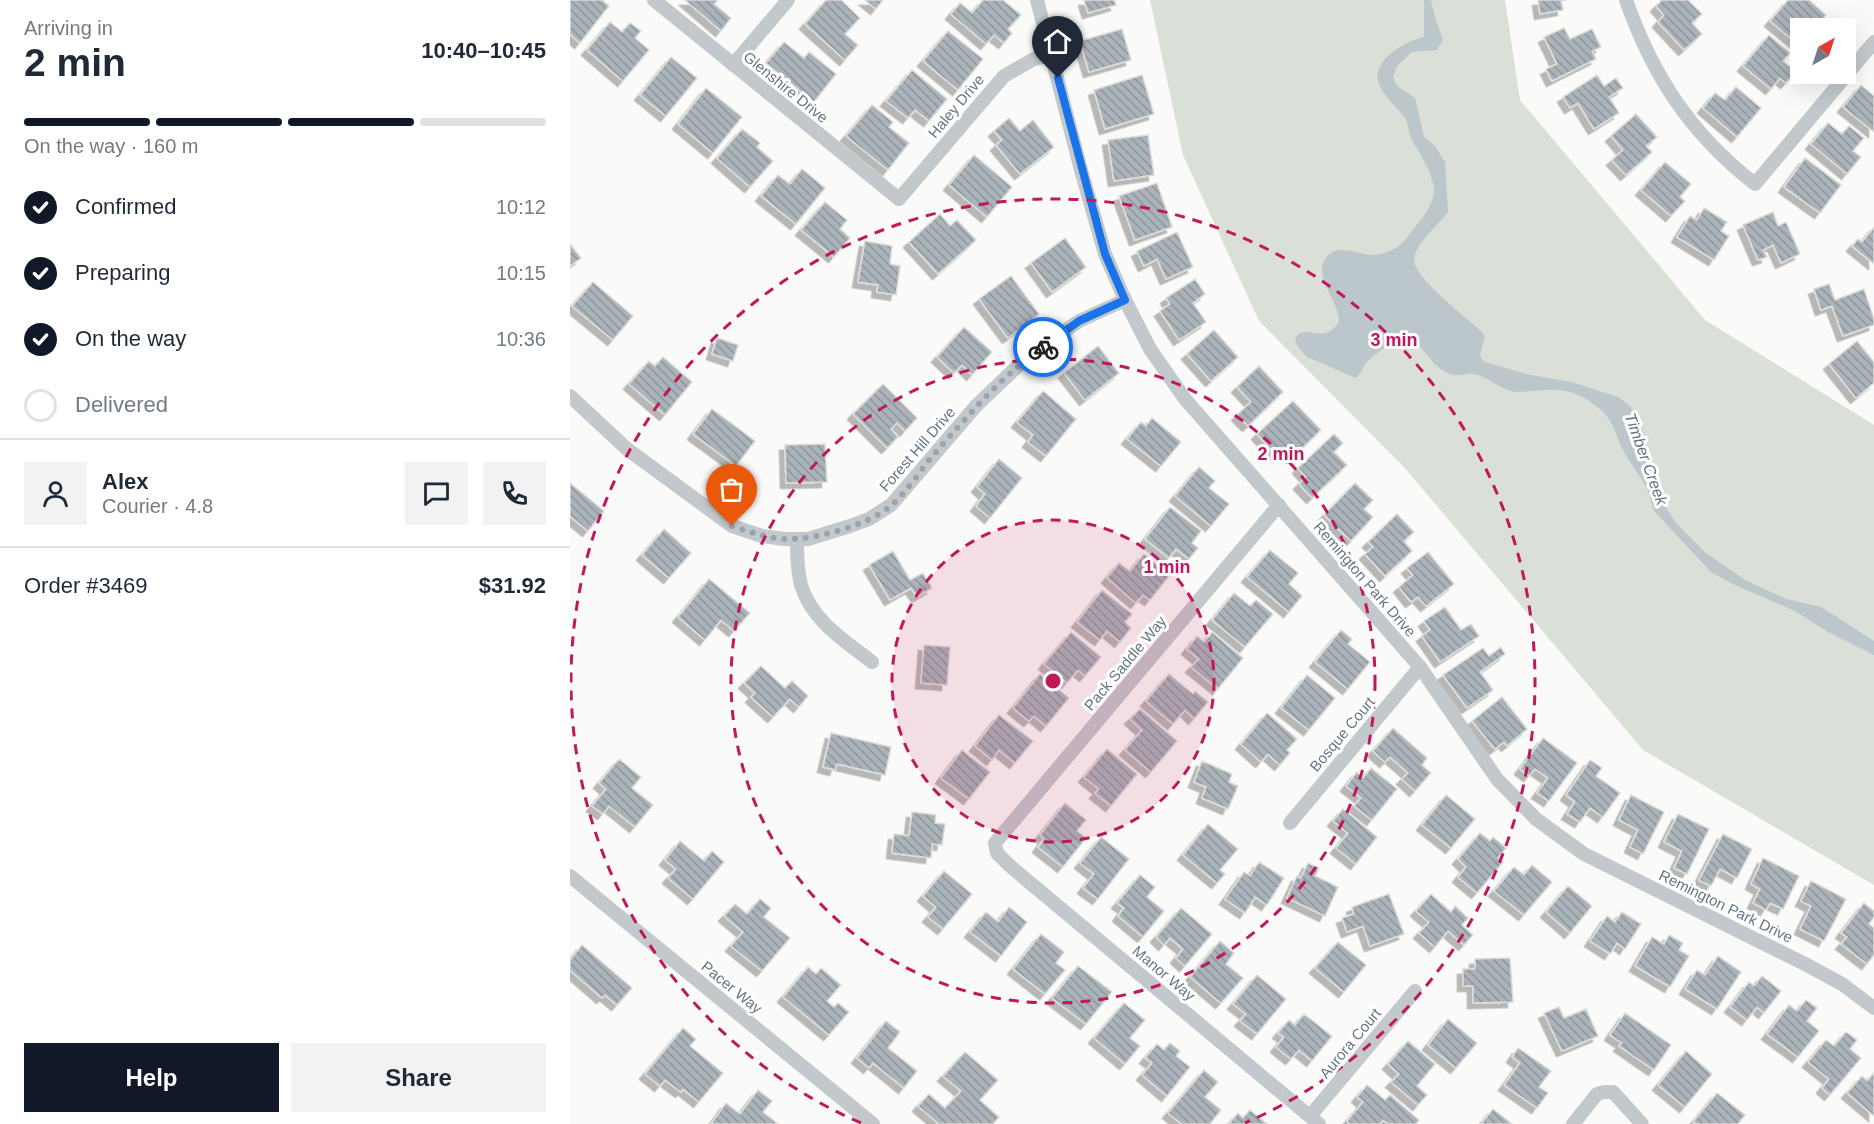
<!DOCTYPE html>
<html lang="en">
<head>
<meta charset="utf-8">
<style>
	:root { --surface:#fff; --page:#f2f2f3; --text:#1f2937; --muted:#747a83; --line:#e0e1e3; --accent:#111827 }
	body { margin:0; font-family:Helvetica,sans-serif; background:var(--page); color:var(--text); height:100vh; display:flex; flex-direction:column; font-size:22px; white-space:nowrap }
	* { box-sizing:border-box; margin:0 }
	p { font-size:20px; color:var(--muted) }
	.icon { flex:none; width:33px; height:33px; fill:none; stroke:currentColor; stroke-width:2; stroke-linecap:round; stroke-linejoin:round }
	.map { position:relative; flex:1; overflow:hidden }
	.details { display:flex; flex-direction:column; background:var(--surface); width:570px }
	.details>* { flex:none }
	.needle { width:39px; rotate:39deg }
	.controls { position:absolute; left:1220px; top:18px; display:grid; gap:12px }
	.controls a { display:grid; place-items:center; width:66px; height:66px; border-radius:0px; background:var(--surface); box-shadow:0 6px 24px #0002; font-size:30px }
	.pin { position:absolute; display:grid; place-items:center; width:51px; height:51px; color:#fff; margin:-62px -26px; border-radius:50% 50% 50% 0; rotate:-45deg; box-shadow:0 0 6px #0007 }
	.pin .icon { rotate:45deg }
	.courier { position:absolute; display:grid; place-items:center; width:60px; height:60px; margin:-30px; border:4px solid #1a73e8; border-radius:50%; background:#fff; color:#222; box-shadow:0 2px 8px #0007 }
	.head em { font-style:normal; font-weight:800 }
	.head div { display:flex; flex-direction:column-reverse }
	.head { display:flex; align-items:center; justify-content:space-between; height:102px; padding:0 24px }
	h1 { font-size:39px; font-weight:800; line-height:45px }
	.bar { display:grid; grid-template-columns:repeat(4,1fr); gap:9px 6px; align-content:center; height:72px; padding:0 24px }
	.bar i { height:8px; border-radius:4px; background:var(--line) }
	.bar .active { background:var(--accent) }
	.bar p { grid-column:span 4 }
	.line { display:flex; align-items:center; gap:15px; padding:0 24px; border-top:2px solid var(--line) }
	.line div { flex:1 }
	.round { display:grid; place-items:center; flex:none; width:63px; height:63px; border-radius:0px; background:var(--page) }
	ol { padding:0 24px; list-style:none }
	li { display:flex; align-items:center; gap:18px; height:66px }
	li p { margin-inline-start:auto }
	li .icon { padding:6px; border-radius:50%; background:var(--accent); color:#fff; stroke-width:4 }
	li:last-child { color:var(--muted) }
	li i { width:33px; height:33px; border:3px solid var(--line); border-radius:50% }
	.cta { display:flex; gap:12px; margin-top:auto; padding:12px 24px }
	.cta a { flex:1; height:69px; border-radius:0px; background:var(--accent); color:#fff; font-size:24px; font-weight:800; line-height:69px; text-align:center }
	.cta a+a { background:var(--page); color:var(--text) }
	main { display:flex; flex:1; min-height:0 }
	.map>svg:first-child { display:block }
	.green { fill:#dadfd7 }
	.water { fill:#bbc7cb }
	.building { fill:url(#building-back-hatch); stroke:#dcdcda; stroke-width:1.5; filter:url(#shadow) }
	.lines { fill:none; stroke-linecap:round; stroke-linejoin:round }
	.minor { stroke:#c3c8cc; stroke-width:14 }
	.done { stroke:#99a4ac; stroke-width:6; stroke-dasharray:0 10.8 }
	.route { stroke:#1a73e8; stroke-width:8 }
	.ring { fill:none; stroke:#c2185b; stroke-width:3; stroke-dasharray:10 8 }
	.labels { text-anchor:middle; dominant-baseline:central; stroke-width:6; stroke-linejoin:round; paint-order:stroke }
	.street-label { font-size:15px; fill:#657683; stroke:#fff }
	.water-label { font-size:16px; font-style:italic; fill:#60757c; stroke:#fff }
	.centre { fill:#c2185b; stroke:#fff; stroke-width:3 }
	.ring-label { font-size:18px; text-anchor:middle; font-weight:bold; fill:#c2185b; stroke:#fff; stroke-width:6; stroke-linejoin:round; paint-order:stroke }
</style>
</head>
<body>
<main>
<section class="details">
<div class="head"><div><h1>2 min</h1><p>Arriving in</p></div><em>10:40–10:45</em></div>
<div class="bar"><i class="active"></i><i class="active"></i><i class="active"></i><i></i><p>On the way · 160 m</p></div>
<ol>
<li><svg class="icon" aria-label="check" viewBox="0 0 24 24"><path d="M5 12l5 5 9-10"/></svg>Confirmed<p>10:12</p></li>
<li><svg class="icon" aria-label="check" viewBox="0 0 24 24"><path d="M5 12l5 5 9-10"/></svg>Preparing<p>10:15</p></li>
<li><svg class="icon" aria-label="check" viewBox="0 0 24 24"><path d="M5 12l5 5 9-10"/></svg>On the way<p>10:36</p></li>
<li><i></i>Delivered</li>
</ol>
<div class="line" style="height:108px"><a class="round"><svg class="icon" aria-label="person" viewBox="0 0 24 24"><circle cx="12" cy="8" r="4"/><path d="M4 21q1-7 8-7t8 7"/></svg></a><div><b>Alex</b><p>Courier · 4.8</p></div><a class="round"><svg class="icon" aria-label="chat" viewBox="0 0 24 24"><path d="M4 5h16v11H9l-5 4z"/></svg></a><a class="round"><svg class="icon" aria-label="phone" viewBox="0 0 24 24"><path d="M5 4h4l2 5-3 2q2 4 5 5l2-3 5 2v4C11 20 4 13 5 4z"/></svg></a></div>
<div class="line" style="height:78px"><div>Order #3469</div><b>$31.92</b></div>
<div class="cta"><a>Help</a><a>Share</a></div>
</section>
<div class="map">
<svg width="1304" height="1124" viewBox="0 0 1304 1124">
	<defs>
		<pattern id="building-back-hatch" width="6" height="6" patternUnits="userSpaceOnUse" patternTransform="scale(1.5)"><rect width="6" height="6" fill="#aab3b9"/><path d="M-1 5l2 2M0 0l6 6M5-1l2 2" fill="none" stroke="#8e969c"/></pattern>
		<filter id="shadow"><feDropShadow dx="-5.5" dy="5.5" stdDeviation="0" flood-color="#0004"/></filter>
	</defs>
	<rect width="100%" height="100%" fill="#fafaf8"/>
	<polygon class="green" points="580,0 935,0 950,100 1135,320 1304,425 1304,885 1073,750 834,467 689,321 613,155"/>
	<path class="water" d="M854,0H861L865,17L873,40L867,50L842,52L827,66L823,77L827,86L845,98L854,137L865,146L875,162L878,212C869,224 852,238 846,252C843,258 844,264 847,269C858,288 894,316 911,331L915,337L910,354L911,358L915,362L956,374L1001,382L1048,397L1059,405L1071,422L1079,456L1092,501L1106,523L1136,553L1175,580L1216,599L1251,607L1304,641V655L1258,632L1225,611L1163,584L1141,572L1085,512C1081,505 1081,498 1078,491C1071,475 1059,463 1052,448C1045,433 1043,420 1030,409C1014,395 997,388 975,390C966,390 957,392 948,392C932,391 921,379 906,374C899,372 892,376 884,375C858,369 855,340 834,339C825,338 802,357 796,363C792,369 791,374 786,378L737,357L728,347L725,338C738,321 752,347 769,322C770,303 745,279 754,261C763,243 784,252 799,255C808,256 818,252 826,248C836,242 842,229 850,221C857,212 865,200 864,188C861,169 850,155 841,138C838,132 839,123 834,117C826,106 815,98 809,84C800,60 836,41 854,37Z"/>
	<g class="building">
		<polygon points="0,0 32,0 39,6 10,43 0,34"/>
		<polygon points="115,0 148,0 144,4 161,18 151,31"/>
		<polygon points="256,0 271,0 290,18 275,34 288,45 275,60 235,24"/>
		<polygon points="295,0 313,0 306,9"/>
		<polygon points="413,0 433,0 451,15 438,29 442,33 434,43 424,35 416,44 381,14 390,3 402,13"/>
		<polygon points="514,0 544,0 546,5 518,13"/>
		<polygon points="968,0 997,0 991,1 993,10 970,14"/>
		<polygon points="1092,0 1118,0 1132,14 1122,23 1132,34 1114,50 1088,22 1094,15 1086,6"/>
		<polygon points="1218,0 1239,0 1256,15 1250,23 1245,19 1236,28 1230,28 1230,46 1200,21"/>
		<polygon points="40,22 52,32 60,23 71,31 65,38 79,50 53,81 17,50"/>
		<polygon points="994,28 1000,39 1022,29 1031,47 1022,51 1026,59 982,81 976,69 987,64 974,37"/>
		<polygon points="552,29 561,60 519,72 510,41"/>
		<polygon points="378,31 413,59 388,90 353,61"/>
		<polygon points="1199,35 1220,53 1213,61 1226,72 1216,83 1210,78 1201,89 1173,66"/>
		<polygon points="214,42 234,58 239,52 266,74 244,102 196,63"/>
		<polygon points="101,57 127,78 96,116 70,95"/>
		<polygon points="342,70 377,99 359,121 345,110 338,118 316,101"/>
		<polygon points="572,75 584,114 535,129 524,90"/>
		<polygon points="1027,75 1034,86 1046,78 1053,88 1039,97 1049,113 1024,129 1008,103 1000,108 993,97"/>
		<polygon points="1291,85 1304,96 1304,132 1273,107"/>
		<polygon points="1166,87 1191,108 1167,137 1133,108 1145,93 1155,100"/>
		<polygon points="136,88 172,117 143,153 108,124"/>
		<polygon points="302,105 323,122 319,127 339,143 318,170 276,136"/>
		<polygon points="1066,114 1087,137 1076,146 1082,152 1056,175 1042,160 1053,150 1041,136"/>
		<polygon points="439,118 450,131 463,120 484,147 450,174 426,145 432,140 424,131"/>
		<polygon points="1258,123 1272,134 1279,126 1294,138 1283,151 1291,157 1277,174 1241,144"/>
		<polygon points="172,129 190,143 187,147 203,161 180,187 147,158"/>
		<polygon points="578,135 584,175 544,181 538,140"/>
		<polygon points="404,155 442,187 417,217 379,185"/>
		<polygon points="1235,158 1271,185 1250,213 1214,187"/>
		<polygon points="1095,162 1121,184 1110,197 1115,201 1101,216 1071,190"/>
		<polygon points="232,169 255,188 226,224 191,196 208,175 220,184"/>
		<polygon points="587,183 602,227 565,240 549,196"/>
		<polygon points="255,202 277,220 270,229 280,238 264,257 231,230"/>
		<polygon points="1134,208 1157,222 1151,231 1159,236 1144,260 1107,237 1120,216 1127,220"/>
		<polygon points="1203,212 1208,226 1216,222 1230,254 1211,263 1203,245 1193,250 1197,257 1188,260 1173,225"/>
		<polygon points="370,214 380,226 387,220 406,240 368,274 339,242"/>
		<polygon points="1304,227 1304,264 1282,246 1288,239 1292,242"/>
		<polygon points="607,232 623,267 596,279 587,259 574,266 567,251"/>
		<polygon points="495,238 516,267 482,292 461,263"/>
		<polygon points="295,241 322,246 320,264 330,266 326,295 307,292 308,285 288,282"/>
		<polygon points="0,244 11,258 0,266"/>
		<polygon points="441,276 469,314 438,338 409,299"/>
		<polygon points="625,279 635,294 623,303 636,322 609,340 590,311 600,304 596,298"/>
		<polygon points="23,282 63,316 43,340 2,306"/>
		<polygon points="1259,284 1265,300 1294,289 1304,319 1304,325 1273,336 1262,306 1251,310 1244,289"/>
		<polygon points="394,327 422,352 402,375 392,365 384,373 367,357"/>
		<polygon points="644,330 668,357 641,381 617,354"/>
		<polygon points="147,338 168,345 163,361 142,354"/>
		<polygon points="1287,341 1304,362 1304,383 1286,398 1259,364"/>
		<polygon points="528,346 549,373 515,400 494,373"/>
		<polygon points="93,357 122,382 95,415 59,384 79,361 85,366"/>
		<polygon points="689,366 713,392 678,426 667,415 681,402 667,387"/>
		<polygon points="313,384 347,418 335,431 327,423 321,429 328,437 317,448 283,414"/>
		<polygon points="473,391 506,419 476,456 458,442 463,435 447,422"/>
		<polygon points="723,401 751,430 722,458 715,451 708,457 687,434"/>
		<polygon points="142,409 185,441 166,466 123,434"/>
		<polygon points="582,418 611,442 591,466 557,439 571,422 576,426"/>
		<polygon points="764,434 773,443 764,452 777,465 742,498 729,484 736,477 728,468"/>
		<polygon points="255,444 257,482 216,483 215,445"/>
		<polygon points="429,459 452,478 420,518 406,506 415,494 407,487"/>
		<polygon points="629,467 645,481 639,488 659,504 641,526 605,496"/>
		<polygon points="0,483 34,511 18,531 0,516"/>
		<polygon points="785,483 803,500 794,509 803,517 781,541 754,515"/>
		<polygon points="600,507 631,531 622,543 628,548 619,559 606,549 599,558 575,539"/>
		<polygon points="827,514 844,532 834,541 842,551 815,576 795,554 803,547 798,542"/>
		<polygon points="94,529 121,553 99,578 72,555"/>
		<polygon points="700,550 728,573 719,584 732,596 719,612 677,577"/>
		<polygon points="323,551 340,580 353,573 362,588 347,597 341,588 320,600 299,565"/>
		<polygon points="858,552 884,584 856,606 848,597 841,602 829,587 843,575 837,568"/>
		<polygon points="574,554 600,575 580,600 573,595 566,603 537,578 549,563 560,571"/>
		<polygon points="139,579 180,613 164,631 151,620 135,640 108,617"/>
		<polygon points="532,590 562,614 555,622 561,628 550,642 537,631 530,640 507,622"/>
		<polygon points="664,593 680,606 686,600 703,614 675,647 642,620"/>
		<polygon points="875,607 891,630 901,624 909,636 870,662 852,636 860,630 854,621"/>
		<polygon points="771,630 782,639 778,644 800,662 778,689 745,662"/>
		<polygon points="501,632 531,657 515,676 508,670 497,683 474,664"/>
		<polygon points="642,632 673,658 648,689 621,667 629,659 617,649 627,636 634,642"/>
		<polygon points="354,645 380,647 377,685 351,683"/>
		<polygon points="931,647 935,654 910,672 923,690 897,708 873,675 913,648 919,656"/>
		<polygon points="191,666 215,688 222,681 238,696 229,707 220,699 203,717 181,697 185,693 174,683"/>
		<polygon points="470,674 499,698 476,726 464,716 459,721 443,708"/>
		<polygon points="599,674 623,694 625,691 638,702 624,719 615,710 603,724 576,701"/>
		<polygon points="737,675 765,698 739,730 711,708"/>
		<polygon points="932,697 957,729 937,746 934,742 925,749 902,721"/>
		<polygon points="570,709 607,741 581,772 555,750 572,730 560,719"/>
		<polygon points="697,713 727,739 717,750 720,753 710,765 698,754 691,762 671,744"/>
		<polygon points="429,715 463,741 445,763 429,750 422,760 405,746"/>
		<polygon points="823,728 857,758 852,765 861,773 845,791 832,779 838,773 820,757 815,762 803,751"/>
		<polygon points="261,733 321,747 315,775 267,764 265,770 253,767"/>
		<polygon points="973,738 1007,763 979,801 967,793 978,778 965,769 959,776 950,769"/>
		<polygon points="537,749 567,774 541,806 525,793 529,789 514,777"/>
		<polygon points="392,750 420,772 399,799 371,778"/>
		<polygon points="49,759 71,777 62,788 83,805 65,827 39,806 33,814 22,806 36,789 29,783"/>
		<polygon points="1020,760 1032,768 1026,776 1050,793 1033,817 1020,808 1010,822 997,814 1005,802 996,795"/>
		<polygon points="632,761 662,774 659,782 668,786 658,809 632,798 636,787 624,782"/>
		<polygon points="801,768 827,789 802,820 784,806 791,798 776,786 787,772 793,778"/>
		<polygon points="876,795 905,819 881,848 852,825"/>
		<polygon points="1061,795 1094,812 1073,854 1060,847 1068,830 1049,820"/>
		<polygon points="495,803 516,820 507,831 516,838 493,867 468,847 474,839 470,835"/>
		<polygon points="773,809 807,837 786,864 766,848 778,833 763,821"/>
		<polygon points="342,812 366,815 365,823 375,824 372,845 362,844 361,858 322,853 324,834 339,836"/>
		<polygon points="1108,814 1139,829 1117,874 1104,868 1112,851 1094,842"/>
		<polygon points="638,824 668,849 650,870 655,874 647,883 613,855"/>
		<polygon points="910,833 920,841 923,837 936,848 928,858 933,862 907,893 888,877 896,867 888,859"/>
		<polygon points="1153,834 1182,849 1167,878 1150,869 1141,886 1129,880"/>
		<polygon points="531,837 559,859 528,899 513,888 524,874 510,863"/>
		<polygon points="110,841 134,861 142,851 154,862 123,899 98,878 106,869 95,860"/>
		<polygon points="1193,858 1229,876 1213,909 1200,903 1196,910 1183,903 1190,889 1181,884"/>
		<polygon points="689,862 714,878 697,905 685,897 675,913 655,899 674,872 680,876"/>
		<polygon points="738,863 749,868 745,876 768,887 755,916 717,898 727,876 731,878"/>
		<polygon points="962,865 982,882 954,915 924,891 944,867 954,875"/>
		<polygon points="374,871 402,894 373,929 358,917 366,907 353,896"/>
		<polygon points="570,875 585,887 577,897 594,911 573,937 548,916 554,908 547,903"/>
		<polygon points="1241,881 1276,899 1254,941 1230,929 1241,906 1231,901"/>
		<polygon points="998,886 1022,906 1000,933 976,912"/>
		<polygon points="819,894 834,934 800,946 793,926 777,932 772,918 784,914 782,907"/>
		<polygon points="861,894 881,912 885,906 898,918 892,925 903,935 894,945 878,931 865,947 849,933 859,922 846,911"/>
		<polygon points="190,899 201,908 194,917 220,938 192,971 161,946 173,932 154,916 165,904 177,914"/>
		<polygon points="1294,903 1304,911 1304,917 1299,924 1304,928 1304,955 1297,964 1271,944 1277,937 1271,933"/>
		<polygon points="439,907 457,922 431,956 400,932 416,912 428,922"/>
		<polygon points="611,908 642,934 615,966 606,958 613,949 600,938 594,945 586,937"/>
		<polygon points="1052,912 1071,924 1055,949 1047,943 1040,954 1020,941 1037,916 1045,922"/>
		<polygon points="471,934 494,952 486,963 495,970 475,994 443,969"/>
		<polygon points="1099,935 1113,943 1109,950 1119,956 1100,987 1065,966 1082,937 1094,944"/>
		<polygon points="650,941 664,953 656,964 673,978 651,1003 620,977"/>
		<polygon points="768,942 796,965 774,992 745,968"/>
		<polygon points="12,945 62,988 47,1005 35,995 32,998 0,970 0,960"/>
		<polygon points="1148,956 1171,972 1147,1009 1115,989 1127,970 1135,975"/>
		<polygon points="940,958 943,1002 903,1003 903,986 893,986 893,969 905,969 905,959"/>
		<polygon points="508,966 542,992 516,1024 482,998"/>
		<polygon points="238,967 246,974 251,968 271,985 257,1001 264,1007 268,1003 279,1012 259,1035 213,997"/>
		<polygon points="687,975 716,999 687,1034 670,1021 676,1014 663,1004"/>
		<polygon points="1192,976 1211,991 1194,1013 1187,1007 1177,1020 1160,1007 1179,982 1184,986"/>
		<polygon points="1236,1000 1247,1008 1237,1021 1249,1031 1228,1057 1197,1034 1219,1005 1227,1011"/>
		<polygon points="554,1003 575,1020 560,1038 570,1046 555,1064 524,1038"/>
		<polygon points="989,1007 994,1018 1016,1009 1028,1036 992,1051 974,1013"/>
		<polygon points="1055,1013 1101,1045 1084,1070 1049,1046 1052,1043 1040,1035"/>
		<polygon points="734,1014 762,1036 742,1061 729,1050 721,1059 706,1047 714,1037 708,1033 719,1020 725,1025"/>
		<polygon points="878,1019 907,1043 886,1068 858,1045"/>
		<polygon points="316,1021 330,1032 318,1048 347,1071 334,1088 303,1063 299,1068 287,1058"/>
		<polygon points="113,1028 126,1039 120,1046 153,1073 129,1102 113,1089 111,1092 95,1080 90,1086 75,1074"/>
		<polygon points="1276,1032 1287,1040 1280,1049 1291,1058 1260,1095 1252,1088 1259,1079 1238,1062 1256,1040 1264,1046"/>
		<polygon points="838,1041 865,1064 847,1086 857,1095 848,1105 821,1082 829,1074 818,1064"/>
		<polygon points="600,1043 610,1051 606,1056 620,1067 597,1096 572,1075 582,1063 575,1058 587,1044 594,1050"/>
		<polygon points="948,1048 981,1071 969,1087 978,1093 967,1108 934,1085 950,1063 942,1057"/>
		<polygon points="1116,1051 1142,1074 1115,1107 1088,1085"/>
		<polygon points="395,1052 428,1080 410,1100 429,1117 423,1124 369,1124 348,1106 359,1094 375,1108 391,1091 373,1076"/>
		<polygon points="634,1070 648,1082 635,1097 651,1110 640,1124 612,1124 598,1113"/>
		<polygon points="1304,1073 1304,1116 1277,1093 1292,1076 1297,1081"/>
		<polygon points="797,1085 815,1100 820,1095 849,1120 846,1124 818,1124 813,1120 810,1124 780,1124 777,1121 793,1102 787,1097"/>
		<polygon points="188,1090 202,1101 193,1112 208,1124 141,1124 156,1103 170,1114"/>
		<polygon points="1147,1093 1175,1115 1168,1124 1127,1124 1123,1122"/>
		<polygon points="923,1109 942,1124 911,1124"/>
		<polygon points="680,1110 697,1124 659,1124 668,1113 673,1118"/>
	</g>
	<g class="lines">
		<g class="minor">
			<polyline points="84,0 329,199 434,76 464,59 482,55"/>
			<polyline points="467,0 511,170 535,254 555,300 580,349 615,399 850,667 927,779 966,819 1014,854 1235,964 1272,984 1304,1008"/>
			<path d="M1056,0C1083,77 1121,134 1185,184L1304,42"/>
			<polyline points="163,65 218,0"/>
			<polyline points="0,396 57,449 162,526 192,536 214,539 238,539 280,526 299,519 321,505 406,406 455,359 509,321 555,300"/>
			<polyline points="709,505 425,843 427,853 440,866 749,1124"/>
			<path d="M227,539C227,554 227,570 231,585C242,621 274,640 302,662"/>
			<polyline points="720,823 850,667"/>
			<polyline points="0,876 303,1124"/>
			<polyline points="740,1116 845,991"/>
			<polyline points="1003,1124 1027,1094 1034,1092 1043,1092 1072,1124"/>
		</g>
	</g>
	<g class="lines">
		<path class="done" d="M162,526C180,532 196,538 215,539C245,540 299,525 322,505C336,492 348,474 360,459C395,419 429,378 473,347"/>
		<polyline class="route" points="473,347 509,321 555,300 535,254 488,78"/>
	</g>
	<circle cx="483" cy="681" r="161" fill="#c2185b" fill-opacity=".12"/>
	<g class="ring">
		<circle cx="483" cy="681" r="161"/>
		<circle cx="483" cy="681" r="322"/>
		<path d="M291 1123A482 482 0 1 1 675 1123"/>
	</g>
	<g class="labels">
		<g class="street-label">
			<text transform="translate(216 87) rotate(39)">Glenshire Drive</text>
			<text transform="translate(386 106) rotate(-50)">Haley Drive</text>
			<text transform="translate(347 449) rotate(-49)">Forest Hill Drive</text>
			<text transform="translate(795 579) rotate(49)">Remington Park Drive</text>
			<text transform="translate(555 663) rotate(-50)">Pack Saddle Way</text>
			<text transform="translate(772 734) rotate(-50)">Bosque Court</text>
			<text transform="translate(1156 906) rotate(26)">Remington Park Drive</text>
			<text transform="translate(594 973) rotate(40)">Manor Way</text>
			<text transform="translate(162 987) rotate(39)">Pacer Way</text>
			<text transform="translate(780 1043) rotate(-50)">Aurora Court</text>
		</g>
		<g class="water-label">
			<text transform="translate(1076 459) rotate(70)">Timber Creek</text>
		</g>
	</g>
	<circle cx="483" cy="681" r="9" class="centre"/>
	<g class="ring-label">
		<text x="824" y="346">3 min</text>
		<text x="711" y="460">2 min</text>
		<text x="597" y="573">1 min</text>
	</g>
</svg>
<div class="controls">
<a><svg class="needle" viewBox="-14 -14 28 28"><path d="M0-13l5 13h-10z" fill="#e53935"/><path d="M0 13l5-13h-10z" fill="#747a83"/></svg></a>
</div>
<div class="pin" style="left:162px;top:526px;background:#ea580c"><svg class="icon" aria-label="bag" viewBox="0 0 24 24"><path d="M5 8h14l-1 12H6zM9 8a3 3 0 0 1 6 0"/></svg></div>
<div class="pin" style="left:488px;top:78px;background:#1f2937"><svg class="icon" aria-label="home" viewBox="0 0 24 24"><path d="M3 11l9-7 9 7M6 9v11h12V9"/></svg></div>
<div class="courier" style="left:473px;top:347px"><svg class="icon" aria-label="bike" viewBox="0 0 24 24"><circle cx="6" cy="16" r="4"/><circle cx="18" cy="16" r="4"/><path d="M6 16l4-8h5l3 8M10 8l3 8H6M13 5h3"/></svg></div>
</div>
</main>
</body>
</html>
